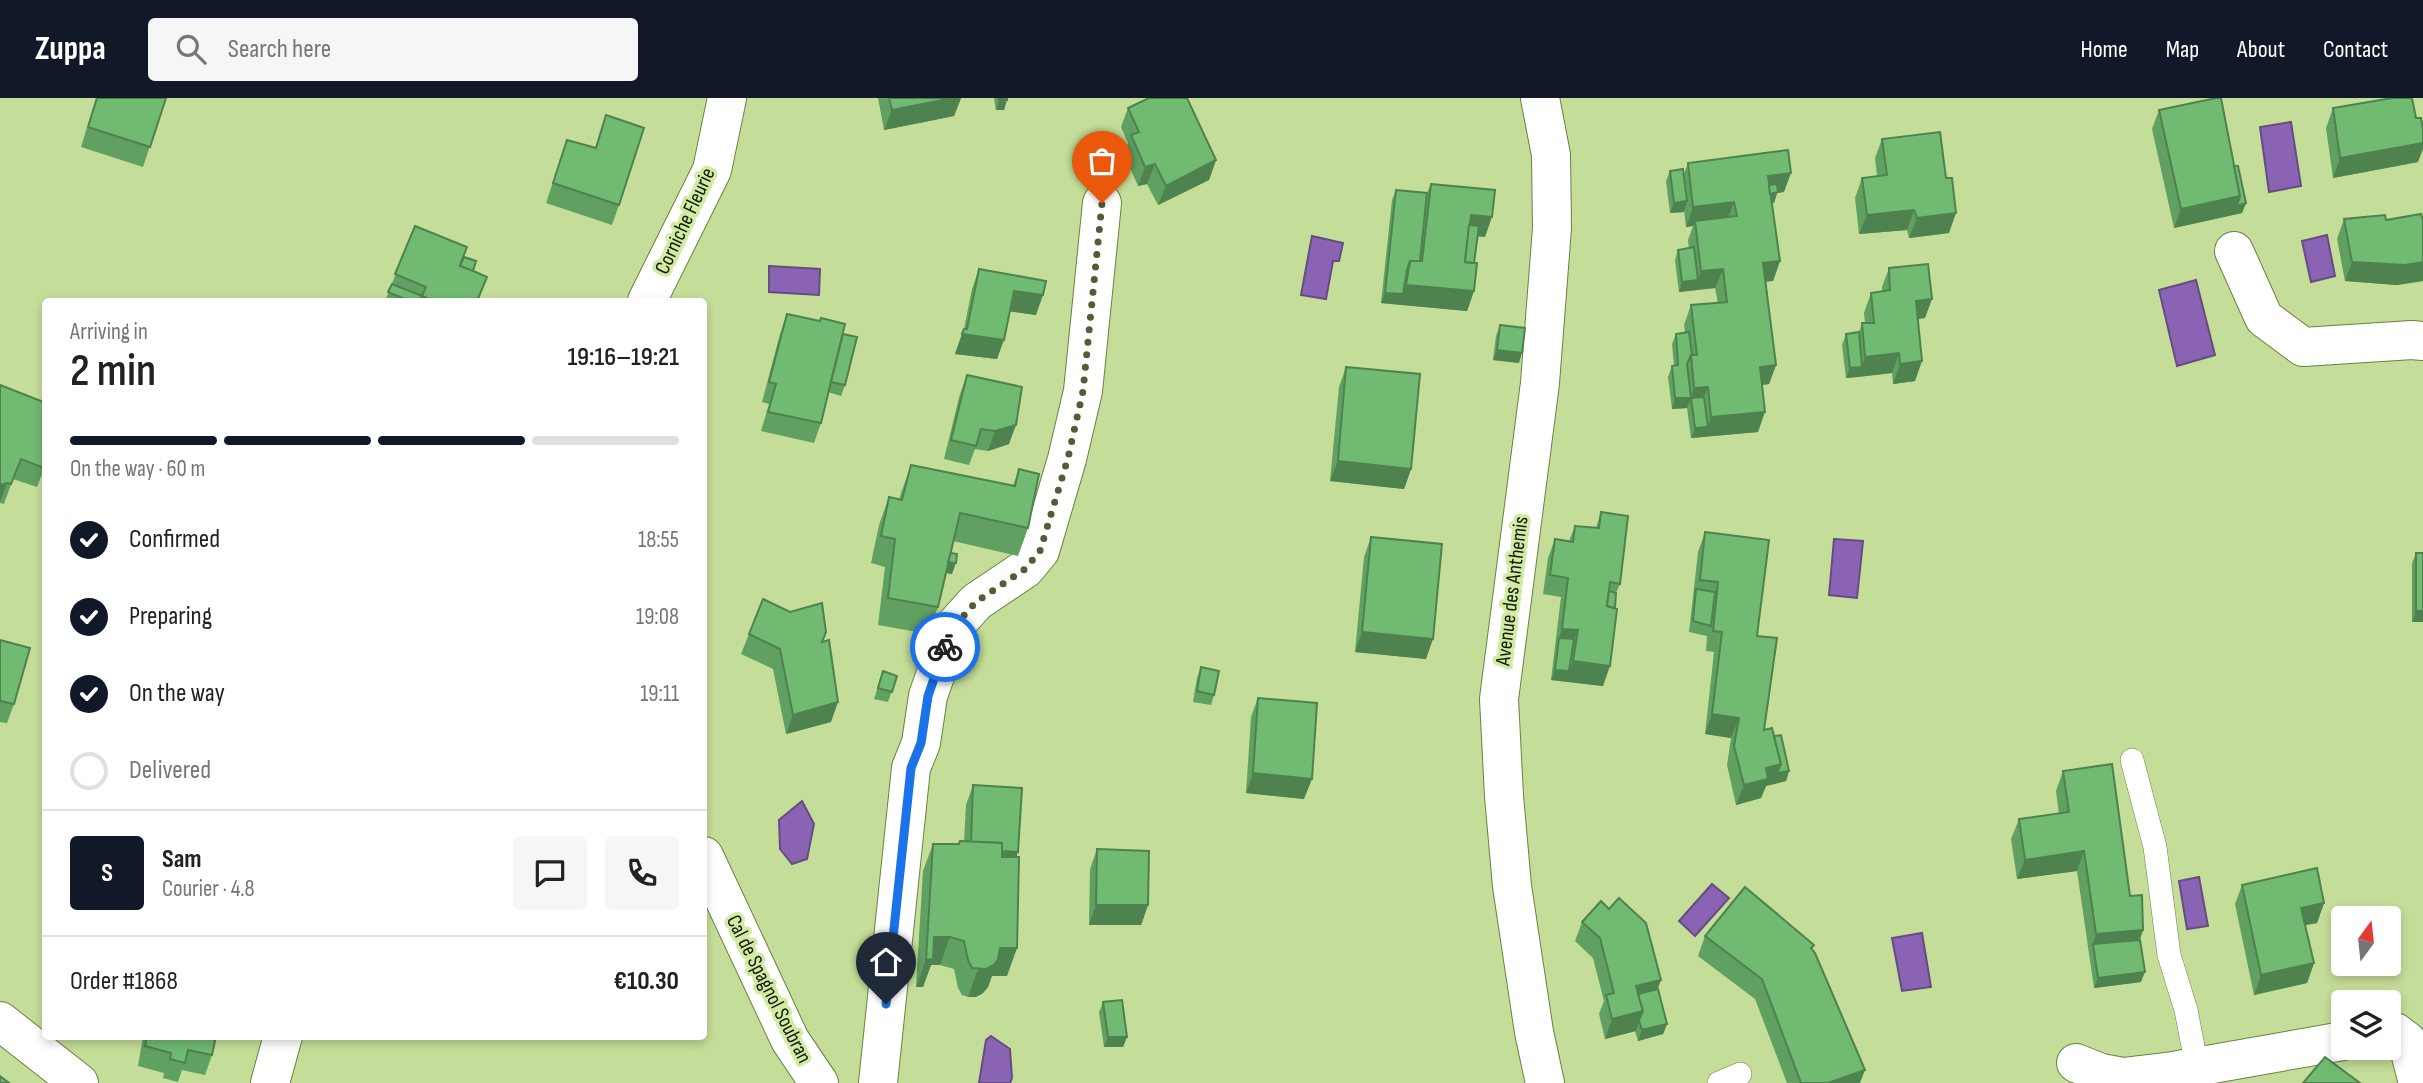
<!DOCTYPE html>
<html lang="en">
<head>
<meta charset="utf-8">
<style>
	:root { --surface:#fff; --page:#f6f6f6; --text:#222; --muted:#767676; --line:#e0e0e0; --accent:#111827 }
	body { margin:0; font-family:"Sofia Sans Condensed",sans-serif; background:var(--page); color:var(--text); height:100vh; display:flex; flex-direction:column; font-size:26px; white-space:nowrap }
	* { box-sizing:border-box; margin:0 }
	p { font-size:23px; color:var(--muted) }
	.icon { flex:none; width:38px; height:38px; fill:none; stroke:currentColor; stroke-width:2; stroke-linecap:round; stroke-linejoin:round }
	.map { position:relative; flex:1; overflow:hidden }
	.panel { position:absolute; left:42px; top:200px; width:665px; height:742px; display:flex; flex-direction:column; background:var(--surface); border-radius:7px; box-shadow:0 4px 10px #0003 }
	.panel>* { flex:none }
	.needle { width:46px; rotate:15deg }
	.controls { position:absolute; left:2331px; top:808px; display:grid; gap:14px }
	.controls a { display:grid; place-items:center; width:70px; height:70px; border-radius:7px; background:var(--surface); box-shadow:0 4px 10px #0003; font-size:35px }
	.pin { position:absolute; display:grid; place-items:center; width:60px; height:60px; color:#fff; margin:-72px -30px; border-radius:50% 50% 50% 0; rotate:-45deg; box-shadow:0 0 7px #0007 }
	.pin .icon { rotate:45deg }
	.courier { position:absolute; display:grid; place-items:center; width:70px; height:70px; margin:-35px; border:5px solid #1a73e8; border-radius:50%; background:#fff; color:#222; box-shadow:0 2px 9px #0007 }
	.overview em { font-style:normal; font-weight:600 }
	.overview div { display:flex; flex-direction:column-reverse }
	.overview { display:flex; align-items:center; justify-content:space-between; height:119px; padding:0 28px }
	h1 { font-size:46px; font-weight:600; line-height:52px }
	.bar { display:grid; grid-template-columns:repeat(4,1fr); gap:10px 7px; align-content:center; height:84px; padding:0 28px }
	.bar i { height:9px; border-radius:5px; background:var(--line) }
	.bar .selected { background:var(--accent) }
	.bar p { grid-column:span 4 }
	.line { display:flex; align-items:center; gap:18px; padding:0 28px; border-top:2px solid var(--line) }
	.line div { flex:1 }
	.round { display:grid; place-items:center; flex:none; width:74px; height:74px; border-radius:7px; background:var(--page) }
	ol { padding:0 28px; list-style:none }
	li { display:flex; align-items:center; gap:21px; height:77px }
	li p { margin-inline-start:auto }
	li .icon { padding:7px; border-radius:50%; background:var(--accent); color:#fff; stroke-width:4 }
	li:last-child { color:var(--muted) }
	li i { width:38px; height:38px; border:4px solid var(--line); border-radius:50% }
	header { display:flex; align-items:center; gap:42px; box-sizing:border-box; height:98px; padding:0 35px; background:var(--accent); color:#fff }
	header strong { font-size:33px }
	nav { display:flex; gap:38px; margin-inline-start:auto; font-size:24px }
	.search { width:490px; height:63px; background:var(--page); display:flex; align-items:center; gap:18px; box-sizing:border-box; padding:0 24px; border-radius:7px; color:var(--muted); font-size:26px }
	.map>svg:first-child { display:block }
	.water { fill:#8a63b5; stroke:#664d7f; stroke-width:2 }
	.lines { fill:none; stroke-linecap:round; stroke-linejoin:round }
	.lane-casing { stroke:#6c8140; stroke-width:24 }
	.street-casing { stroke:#6c8140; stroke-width:40 }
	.secondary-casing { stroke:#6c8140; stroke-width:40 }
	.lane { stroke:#fff; stroke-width:23 }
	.street { stroke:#fff; stroke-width:38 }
	.secondary { stroke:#fff; stroke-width:38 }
	.wall { fill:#60a061 }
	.shaded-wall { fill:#4e824f }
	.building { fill:#70ba71; stroke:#4e824f; stroke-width:2 }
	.done { stroke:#505e36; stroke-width:7; stroke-dasharray:0 12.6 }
	.route { stroke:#1a73e8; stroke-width:9 }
	.labels { text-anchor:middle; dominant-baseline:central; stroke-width:7; stroke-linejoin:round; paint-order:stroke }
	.street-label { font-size:21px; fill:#121a01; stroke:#d1eaa4 }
</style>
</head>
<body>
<header>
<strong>Zuppa</strong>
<div class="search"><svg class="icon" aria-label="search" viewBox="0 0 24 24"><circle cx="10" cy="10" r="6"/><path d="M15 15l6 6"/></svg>Search here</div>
<nav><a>Home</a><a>Map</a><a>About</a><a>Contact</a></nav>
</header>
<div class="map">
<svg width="2423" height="985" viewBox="0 0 2423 985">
	<rect width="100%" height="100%" fill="#c4dd98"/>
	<g class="water">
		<polygon points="2291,24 2301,88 2269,94 2260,29"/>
		<polygon points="2327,137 2335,178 2311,184 2302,143"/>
		<polygon points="1312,138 1343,145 1339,163 1333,163 1326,201 1301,197"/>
		<polygon points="769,168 820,171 819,197 769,194"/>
		<polygon points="2196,182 2215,257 2177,268 2159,192"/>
		<polygon points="1834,441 1863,443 1857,500 1829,497"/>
		<polygon points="802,703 814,726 807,761 792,766 780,751 779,722"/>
		<polygon points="2199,779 2208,828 2187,831 2179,783"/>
		<polygon points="1712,786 1729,800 1695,838 1679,823"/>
		<polygon points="1922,835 1931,889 1902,893 1892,840"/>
		<polygon points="991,938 1010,951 1012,980 1010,985 979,985 986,942"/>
	</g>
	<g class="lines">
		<defs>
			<g id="lane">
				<polyline points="2132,662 2155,749 2169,857 2186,912 2197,969"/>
				<polyline points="1719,985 1740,976"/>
			</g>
			<g id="street">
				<polyline points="1540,0 1551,57 1552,130 1540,285 1499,601 1504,698 1512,788 1534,934 1545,985"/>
				<polyline points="2234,153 2264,220 2303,249 2412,242 2423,243"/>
				<polyline points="704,758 790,942 819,985"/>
				<polyline points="0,923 79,985"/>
				<polyline points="2389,935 2395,934 2407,943 2418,985"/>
				<polyline points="2076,965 2101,975 2123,979 2173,973 2343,943"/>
				<polyline points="878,985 911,670 921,645 928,598 951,532 976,504 1025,471 1040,453 1067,361 1083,293 1102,105"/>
			</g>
			<g id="secondary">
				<polyline points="647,203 712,72 727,0"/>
				<polyline points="270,985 283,938"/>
			</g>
		</defs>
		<use href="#lane" class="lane-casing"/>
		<use href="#street" class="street-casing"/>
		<use href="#secondary" class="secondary-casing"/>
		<use href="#lane" class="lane"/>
		<use href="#street" class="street"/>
		<use href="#secondary" class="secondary"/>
	</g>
	<g class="wall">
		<polygon points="96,0 166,0 143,69 81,49"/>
		<polygon points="878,0 961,0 954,18 884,32"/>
		<polygon points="994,0 1007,0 1004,12 996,12"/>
		<polygon points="1128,10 1216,62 1209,82 1158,107 1147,86 1138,88 1124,56 1128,45 1121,29"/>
		<polygon points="2333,10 2418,64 2333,80 2326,30"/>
		<polygon points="2159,12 2234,68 2246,105 2242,115 2174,130 2152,31"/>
		<polygon points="606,17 619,107 612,127 546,105 567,42 595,50"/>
		<polygon points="1882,41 1949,135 1909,140 1907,132 1859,136 1855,100 1862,80 1877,78 1875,60"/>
		<polygon points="1688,65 1784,94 1777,95 1774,105 1772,105 1780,163 1773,183 1766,183 1776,267 1769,286 1762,287 1758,334 1691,340 1687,310 1672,311 1668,279 1672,268 1674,268 1672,246 1676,236 1685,235 1684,227 1691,207 1718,205 1715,190 1679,194 1675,162 1678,152 1689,150 1688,142 1693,128 1686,129 1684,112 1684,114 1670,115 1666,83 1670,73 1684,76"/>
		<polygon points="1431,86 1485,139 1478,138 1474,165 1474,193 1467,213 1381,205 1392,102 1396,92 1427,95"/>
		<polygon points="2344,121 2423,122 2423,183 2397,187 2345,183 2337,141"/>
		<polygon points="415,128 464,159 473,173 487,179 478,203 385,203"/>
		<polygon points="1889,170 1925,220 1918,221 1915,283 1893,286 1892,275 1846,280 1842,247 1846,236 1859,234 1862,225 1865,225 1864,215 1871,195 1882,193 1882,189"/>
		<polygon points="979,171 1036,217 1009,213 997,261 955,256 964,231 972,191"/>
		<polygon points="787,216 843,236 845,287 841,298 828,294 821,325 814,345 761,333 769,306 762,304 780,236"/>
		<polygon points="1500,227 1519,265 1493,262 1496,238"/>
		<polygon points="1346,269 1411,371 1404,391 1330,383 1339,289"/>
		<polygon points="967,277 1009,346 988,353 975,351 969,367 944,361 960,296"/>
		<polygon points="0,287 46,366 37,389 13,381 4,406 0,405"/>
		<polygon points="911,367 1013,388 1019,371 1028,430 1018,458 953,443 951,455 952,476 946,475 938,509 928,536 878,527 885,469 871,465 879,427 889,399 899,401"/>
		<polygon points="1601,414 1620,486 1616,495 1603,588 1551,582 1561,499 1543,496 1548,460 1555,441 1569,443 1575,428 1596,430"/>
		<polygon points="1705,434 1757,538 1764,632 1774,638 1789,673 1786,683 1766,688 1761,700 1736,707 1727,667 1731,640 1705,636 1714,554 1706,553 1707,538 1689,534 1698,454"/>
		<polygon points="1371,439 1426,561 1355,554 1364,459"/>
		<polygon points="2416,455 2423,455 2423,524 2412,524 2412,465"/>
		<polygon points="749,536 822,544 831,624 786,636 773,571 741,556"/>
		<polygon points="0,542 14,606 7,625 0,624"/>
		<polygon points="1201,569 1214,597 1211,607 1193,604 1197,580"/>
		<polygon points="883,573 897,578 888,604 874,601"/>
		<polygon points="1258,600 1304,701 1246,695 1251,619"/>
		<polygon points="2063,673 2130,798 2143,832 2140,842 2141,884 2094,890 2077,773 2017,781 2011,741 2019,721 2059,716 2056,693"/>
		<polygon points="973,687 1018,754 1016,759 1007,878 992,878 988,889 983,895 976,899 968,899 962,897 958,890 954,871 940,867 931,867 923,889 916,889 923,773 933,746 959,746 964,744 966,707"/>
		<polygon points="1097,751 1148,807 1141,827 1089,827 1090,771"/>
		<polygon points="2242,787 2324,805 2317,825 2305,827 2314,865 2307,885 2254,897 2235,806"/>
		<polygon points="1582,824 1658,891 1667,926 1663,936 1638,943 1635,933 1605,941 1599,916 1604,903 1593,860 1575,843"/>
		<polygon points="1705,838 1814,847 1812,852 1860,985 1787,985 1755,901 1698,858"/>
		<polygon points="1103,904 1127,939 1123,949 1104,949 1099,914"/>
		<polygon points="143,938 216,938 212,957 205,977 182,972 178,984 163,980 164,975 138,968"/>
	</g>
	<g class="shaded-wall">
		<polygon points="953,0 961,0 954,18 884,32 892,12"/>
		<polygon points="999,2 1007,2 1004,12 996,12"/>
		<polygon points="2423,45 2423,51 2418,64 2333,80 2340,60"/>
		<polygon points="1216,62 1209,82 1158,107 1166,88"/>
		<polygon points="1155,66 1147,86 1138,88 1145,69"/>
		<polygon points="1791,75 1784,94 1777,95 1774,105 1762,107 1768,78"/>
		<polygon points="2240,98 2246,105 2242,115 2174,130 2181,111"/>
		<polygon points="1687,103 1684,114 1670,115 1674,105"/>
		<polygon points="1734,104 1727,123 1695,123 1693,128 1686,129 1693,109"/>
		<polygon points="1914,112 1907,132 1859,136 1867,117"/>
		<polygon points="1956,115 1949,135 1909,140 1917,120"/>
		<polygon points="1471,117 1492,119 1485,139 1466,137"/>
		<polygon points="1780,163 1773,183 1756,185 1763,165"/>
		<polygon points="2352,164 2423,164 2423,183 2397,187 2345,183"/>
		<polygon points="1723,171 1715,190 1679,194 1682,184 1698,182 1701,173"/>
		<polygon points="1406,187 1474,193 1467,213 1381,205 1385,195 1403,196"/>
		<polygon points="1014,193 1043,197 1036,217 1006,213"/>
		<polygon points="1932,201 1925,220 1909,222 1916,203"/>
		<polygon points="962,236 1004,242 997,261 955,256"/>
		<polygon points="1497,252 1522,255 1519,265 1493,262"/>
		<polygon points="1899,255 1892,275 1858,279 1865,259"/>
		<polygon points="1922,263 1915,283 1893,286 1900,266"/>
		<polygon points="1776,267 1769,286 1753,288 1760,269"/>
		<polygon points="1862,269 1858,279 1846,280 1850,270"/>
		<polygon points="1708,289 1700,309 1691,300 1694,290"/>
		<polygon points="1675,300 1691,300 1687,310 1672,311"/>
		<polygon points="1765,314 1758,334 1691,340 1695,330 1708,329 1711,319"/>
		<polygon points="1016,327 1009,346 988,353 995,333"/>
		<polygon points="1338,363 1411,371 1404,391 1330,383"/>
		<polygon points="7,385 0,404 0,387"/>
		<polygon points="946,464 956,465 952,476 942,474"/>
		<polygon points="2416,513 2423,513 2423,524 2412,524"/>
		<polygon points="1562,531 1578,532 1570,552 1559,540"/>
		<polygon points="1362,534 1433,541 1426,561 1355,554"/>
		<polygon points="1573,563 1610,568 1603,588 1551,582 1555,572 1569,573"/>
		<polygon points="838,604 831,624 786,636 793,617"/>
		<polygon points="1712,616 1739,620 1731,640 1705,636"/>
		<polygon points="1781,666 1789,673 1786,683 1766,688 1761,700 1736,707 1744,687 1766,670"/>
		<polygon points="1253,675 1312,681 1304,701 1246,695"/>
		<polygon points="970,752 1018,754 1011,774"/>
		<polygon points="2084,753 2077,773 2017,781 2025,762"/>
		<polygon points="2324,805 2317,825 2294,829 2301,810"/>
		<polygon points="1096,807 1148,807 1141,827 1089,827"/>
		<polygon points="2143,832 2136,852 2093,846 2096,836"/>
		<polygon points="934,839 950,839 940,867 931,867 923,889 916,889"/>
		<polygon points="1000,850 1017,850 1007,878 992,878 988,889 983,895 976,899 968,899 978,871"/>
		<polygon points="2314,865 2307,885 2254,897 2261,877"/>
		<polygon points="2145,874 2141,884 2094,890 2098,880"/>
		<polygon points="1661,882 1654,901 1633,897 1636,888"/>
		<polygon points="1643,913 1636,933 1605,941 1612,921"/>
		<polygon points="1667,926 1663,936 1638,943 1642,932"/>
		<polygon points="1108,939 1127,939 1123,949 1104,949"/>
		<polygon points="1865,972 1860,985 1828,985"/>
	</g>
	<g class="building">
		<polygon points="97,0 166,0 150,49 88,29"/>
		<polygon points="889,0 953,0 892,12"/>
		<rect x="999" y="0" width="8" height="2"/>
		<polygon points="1149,0 1187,0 1216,62 1166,88 1155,66 1145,69 1131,37 1139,34 1128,10"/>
		<polygon points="2216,0 2221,0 2240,98 2181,111 2159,12"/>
		<polygon points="2392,0 2412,0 2416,20 2421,20 2423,31 2423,45 2340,60 2333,10"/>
		<polygon points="606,17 644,30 619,107 553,85 567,42 596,50"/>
		<polygon points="1940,34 1946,80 1952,80 1956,115 1917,120 1914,112 1867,117 1862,80 1887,77 1882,41"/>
		<polygon points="1788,52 1791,75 1768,78 1780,163 1763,165 1776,267 1760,269 1765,314 1711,319 1708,289 1694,290 1691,257 1697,257 1691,207 1727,204 1723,171 1701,173 1695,123 1737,118 1734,104 1693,109 1688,65"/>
		<polygon points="2234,68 2238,68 2246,105 2237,108 2240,98"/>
		<polygon points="1683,71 1687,103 1674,105 1670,73"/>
		<polygon points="1431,86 1495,92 1492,119 1471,117 1465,164 1477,165 1474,193 1406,187 1410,163 1422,163"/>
		<polygon points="1777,86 1778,94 1770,96 1769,87"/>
		<polygon points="1396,92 1427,95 1420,163 1410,163 1407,172 1403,196 1385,195"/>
		<polygon points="2421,116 2423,122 2423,164 2405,167 2352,164 2344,121 2385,117 2386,122"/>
		<polygon points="1469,127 1479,128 1474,165 1465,164"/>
		<polygon points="415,128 467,149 460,167 487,179 477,203 434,203 422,198 426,189 395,176"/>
		<polygon points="1694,149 1698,182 1682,184 1678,152"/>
		<polygon points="464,159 476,163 473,173 460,168"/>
		<polygon points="1928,166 1932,201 1916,203 1922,263 1900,266 1899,255 1865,259 1862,225 1874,225 1871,195 1890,192 1889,170"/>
		<polygon points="979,171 1046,183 1043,197 1014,193 1004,242 962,236 964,231 967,231"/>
		<polygon points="392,186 422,198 420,203 409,203 388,194"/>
		<polygon points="787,216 820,223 821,220 845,226 821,325 768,314 776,286 769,284"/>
		<polygon points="1500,227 1525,230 1522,255 1497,252"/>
		<polygon points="1689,234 1692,257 1691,257 1687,266 1691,300 1675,300 1672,268 1678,267 1676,236"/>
		<polygon points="1859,234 1862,269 1850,270 1846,236"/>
		<polygon points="843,236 857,239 845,287 831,284"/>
		<polygon points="1346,269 1420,276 1411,371 1338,363"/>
		<polygon points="967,277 1022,289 1016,327 995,333 981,331 976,348 951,342"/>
		<polygon points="0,287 46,305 46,366 44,370 21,361 11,386 7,385 0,387"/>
		<polygon points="1704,299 1708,329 1695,330 1691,300"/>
		<polygon points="911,367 1015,388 1019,371 1039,376 1028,430 960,415 938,509 888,500 895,441 881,438 889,399 902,402"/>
		<polygon points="1601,414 1628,418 1620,486 1610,484 1607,508 1617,511 1610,568 1573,563 1578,532 1562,531 1568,480 1550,477 1555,441 1573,444 1575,428 1599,430"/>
		<polygon points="1705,434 1769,442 1757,538 1777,540 1764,632 1772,630 1781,666 1766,670 1768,681 1744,687 1734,648 1739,620 1712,616 1722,534 1713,533 1718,484 1700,482"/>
		<polygon points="1371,439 1442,446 1433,541 1362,534"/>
		<polygon points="951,455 957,456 956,465 948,464"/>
		<rect x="2416" y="455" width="7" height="58"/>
		<polygon points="1696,491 1715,494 1711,528 1693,523"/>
		<polygon points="1609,493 1616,495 1615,510 1607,508"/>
		<polygon points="763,501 790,514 822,505 826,534 822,544 829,542 838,604 793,617 780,551 749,536"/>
		<polygon points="1559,540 1574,541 1569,573 1555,572"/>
		<polygon points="0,542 30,550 14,606 0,603"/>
		<polygon points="1201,569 1219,573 1214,597 1197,593"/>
		<polygon points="883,573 897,578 892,594 878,590"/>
		<polygon points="1258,600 1317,605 1312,681 1253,675"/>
		<polygon points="1781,637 1789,673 1777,675 1781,666 1774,638"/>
		<polygon points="2112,666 2130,798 2142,797 2143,832 2096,836 2084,753 2025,762 2019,721 2069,714 2063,673"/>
		<polygon points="973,687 1022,690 1018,754 1002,753 1002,745 971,744"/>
		<polygon points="960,743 1002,745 1002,759 1019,759 1017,850 1000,850 998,861 994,867 986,871 972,870 968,862 964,843 950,839 934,839 933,861 926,862 933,746 959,746"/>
		<polygon points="1097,751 1149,753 1148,807 1096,807"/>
		<polygon points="2317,770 2324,805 2301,810 2314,865 2261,877 2242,787"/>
		<polygon points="1745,789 1814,847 1811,850 1815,855 1865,972 1828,985 1801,985 1762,881 1705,838"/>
		<polygon points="1619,800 1646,825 1661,882 1636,888 1643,913 1612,921 1606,897 1614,895 1600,840 1582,824 1601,803 1609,811"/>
		<polygon points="2140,842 2145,874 2098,880 2093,846"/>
		<polygon points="1658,891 1667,926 1642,932 1639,922 1643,913 1638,896"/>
		<polygon points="1122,902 1127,939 1108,939 1103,904"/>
		<polygon points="147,938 216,938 212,957 188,952 185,965 170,961 171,955 145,948"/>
		<polygon points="2325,959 2360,985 2303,985"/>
		<polygon points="0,978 9,985 0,985"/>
	</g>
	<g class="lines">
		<polyline class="done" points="945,549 951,532 976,504 1025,471 1040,453 1068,360 1083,293 1102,105"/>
		<polyline class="route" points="886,906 911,670 921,645 928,598 945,549"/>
	</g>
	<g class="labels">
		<g class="street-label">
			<text transform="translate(685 123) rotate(-65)">Corniche Fleurie</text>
			<text transform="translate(1512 493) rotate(-83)">Avenue des Anthemis</text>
			<text transform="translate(769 891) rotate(63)">Cal de Spagnol Soubran</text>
		</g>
	</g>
</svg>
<div class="controls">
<a><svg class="needle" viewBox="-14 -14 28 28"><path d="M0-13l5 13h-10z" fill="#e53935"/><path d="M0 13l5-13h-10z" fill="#767676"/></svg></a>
<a><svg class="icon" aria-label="layers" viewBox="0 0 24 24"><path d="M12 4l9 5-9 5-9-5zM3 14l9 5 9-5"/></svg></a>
</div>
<div class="pin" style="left:1102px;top:105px;background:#ea580c"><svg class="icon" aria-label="bag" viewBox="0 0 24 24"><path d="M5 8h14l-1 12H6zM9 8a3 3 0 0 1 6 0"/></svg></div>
<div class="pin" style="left:886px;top:906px;background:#1f2937"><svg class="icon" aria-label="home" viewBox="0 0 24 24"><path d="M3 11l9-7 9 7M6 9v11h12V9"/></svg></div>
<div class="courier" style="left:945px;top:549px"><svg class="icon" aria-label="bike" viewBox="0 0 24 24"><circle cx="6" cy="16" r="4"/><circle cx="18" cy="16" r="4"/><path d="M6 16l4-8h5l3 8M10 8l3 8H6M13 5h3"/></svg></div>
<section class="panel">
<div class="overview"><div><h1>2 min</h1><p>Arriving in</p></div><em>19:16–19:21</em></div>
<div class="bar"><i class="selected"></i><i class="selected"></i><i class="selected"></i><i></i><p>On the way · 60 m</p></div>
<ol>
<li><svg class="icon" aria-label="check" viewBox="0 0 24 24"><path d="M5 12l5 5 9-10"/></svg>Confirmed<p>18:55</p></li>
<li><svg class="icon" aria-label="check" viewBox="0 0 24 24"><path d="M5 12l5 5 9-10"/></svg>Preparing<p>19:08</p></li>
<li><svg class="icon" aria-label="check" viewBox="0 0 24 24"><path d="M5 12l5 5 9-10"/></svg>On the way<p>19:11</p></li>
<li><i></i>Delivered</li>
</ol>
<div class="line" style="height:126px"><b class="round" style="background:var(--accent);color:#fff">S</b><div><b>Sam</b><p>Courier · 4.8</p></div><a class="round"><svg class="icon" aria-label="chat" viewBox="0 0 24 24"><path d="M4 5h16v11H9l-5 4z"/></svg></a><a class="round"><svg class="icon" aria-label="phone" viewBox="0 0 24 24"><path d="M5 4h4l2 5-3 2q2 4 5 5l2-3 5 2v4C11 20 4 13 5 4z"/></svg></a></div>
<div class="line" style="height:91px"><div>Order #1868</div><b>€10.30</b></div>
</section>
</div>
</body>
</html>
